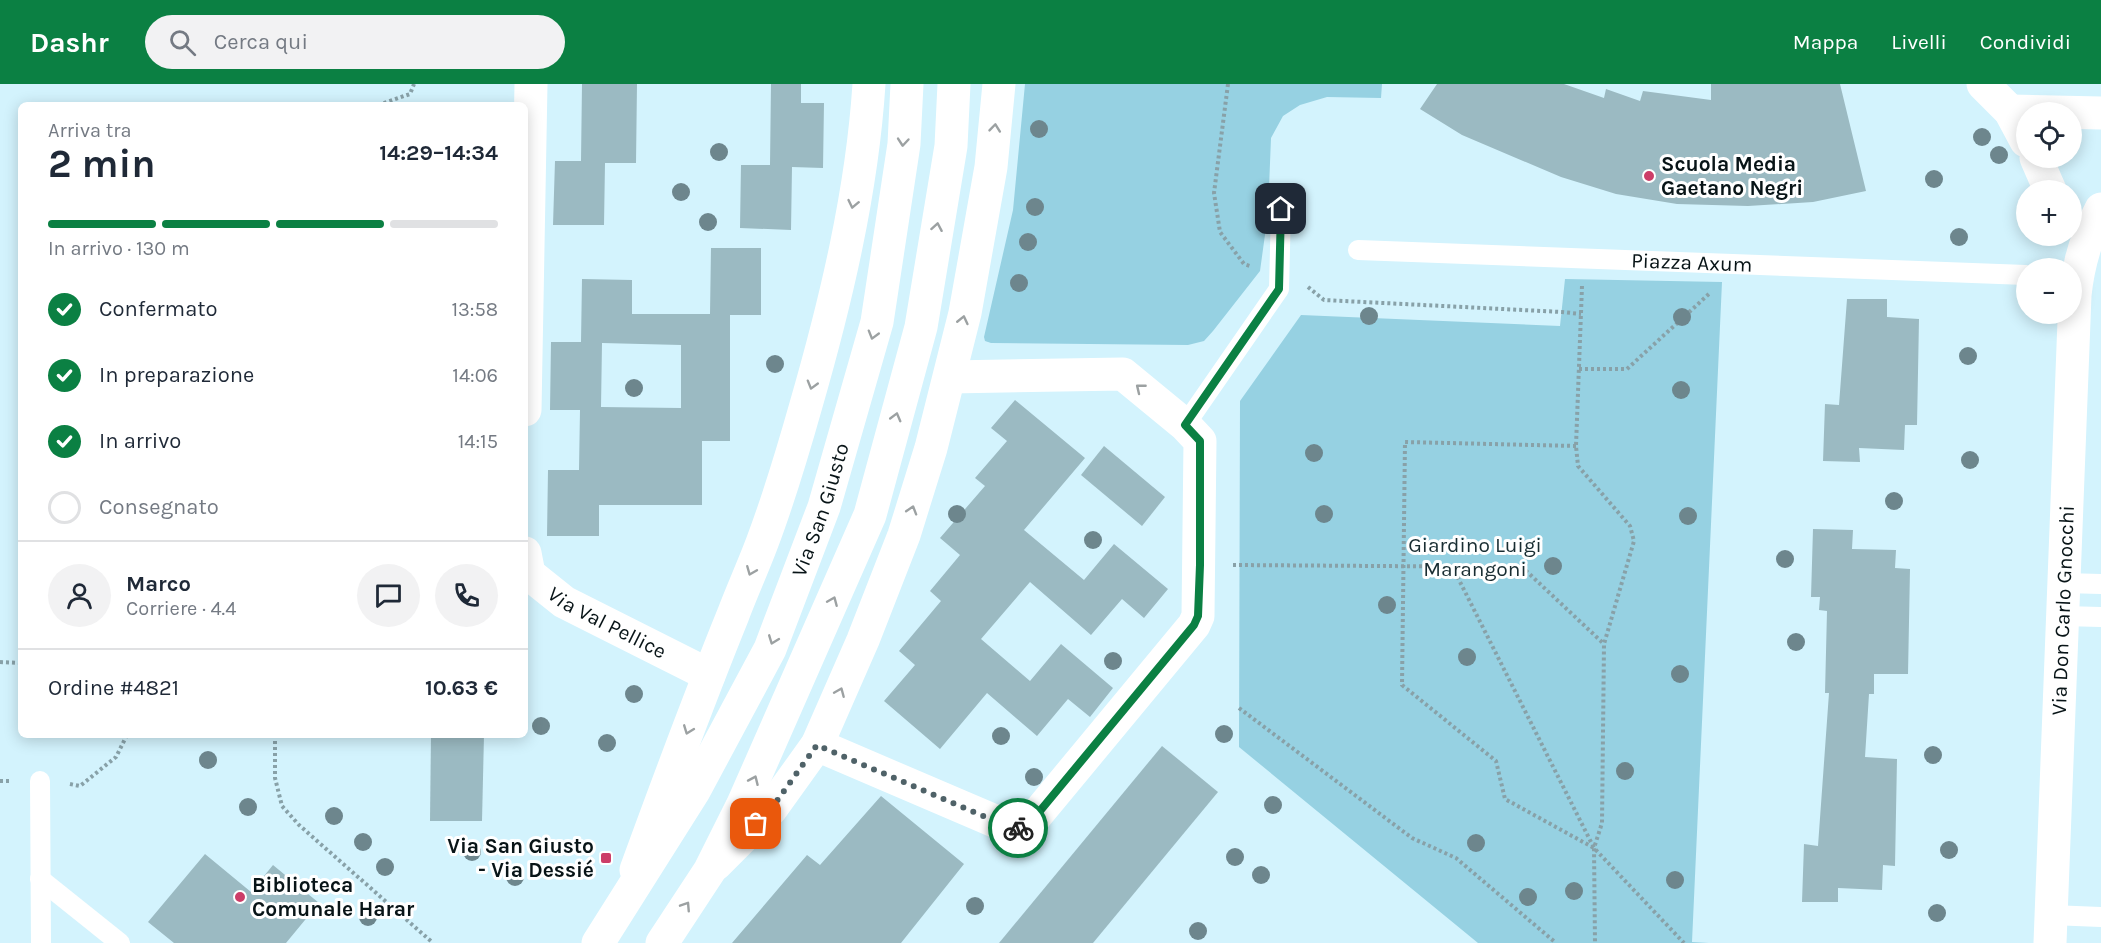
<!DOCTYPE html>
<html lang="it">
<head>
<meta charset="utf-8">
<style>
	:root { --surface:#fff; --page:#f2f2f3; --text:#1f2937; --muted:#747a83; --line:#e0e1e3; --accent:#0b8043 }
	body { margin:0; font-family:Karla,sans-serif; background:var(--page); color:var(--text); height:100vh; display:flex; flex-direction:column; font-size:22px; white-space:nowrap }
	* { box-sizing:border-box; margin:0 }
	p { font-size:20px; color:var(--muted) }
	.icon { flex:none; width:33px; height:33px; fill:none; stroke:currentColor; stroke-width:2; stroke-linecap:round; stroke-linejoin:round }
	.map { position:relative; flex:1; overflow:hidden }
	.sheet { position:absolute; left:18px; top:18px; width:510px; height:636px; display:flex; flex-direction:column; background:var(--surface); border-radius:9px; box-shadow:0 3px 15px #0003 }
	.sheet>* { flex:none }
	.controls { position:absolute; left:2016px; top:18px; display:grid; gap:12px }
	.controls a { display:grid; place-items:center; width:66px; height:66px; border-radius:50%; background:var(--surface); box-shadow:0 3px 15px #0003; font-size:30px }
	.pin { position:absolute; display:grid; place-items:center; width:51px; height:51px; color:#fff; margin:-26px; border-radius:12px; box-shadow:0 3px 9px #0006 }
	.courier { position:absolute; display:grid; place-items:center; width:60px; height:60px; margin:-30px; border:4px solid #0b8043; border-radius:50%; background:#fff; color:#222; box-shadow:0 2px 8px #0007 }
	.overview em { font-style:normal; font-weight:700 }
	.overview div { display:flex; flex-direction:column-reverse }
	.overview { display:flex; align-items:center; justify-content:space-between; height:102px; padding:0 30px }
	h1 { font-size:39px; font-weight:700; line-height:45px }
	.bar { display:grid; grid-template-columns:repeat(4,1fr); gap:9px 6px; align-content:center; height:72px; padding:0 30px }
	.bar i { height:8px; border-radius:4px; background:var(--line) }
	.bar .selected { background:var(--accent) }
	.bar p { grid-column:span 4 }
	.line { display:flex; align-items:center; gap:15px; padding:0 30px; border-top:2px solid var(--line) }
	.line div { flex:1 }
	.round { display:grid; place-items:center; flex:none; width:63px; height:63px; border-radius:32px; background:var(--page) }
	ol { padding:0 30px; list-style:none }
	li { display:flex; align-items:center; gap:18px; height:66px }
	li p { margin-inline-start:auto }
	li .icon { padding:6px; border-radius:50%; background:var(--accent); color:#fff; stroke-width:4 }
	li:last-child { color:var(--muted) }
	li i { width:33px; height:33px; border:3px solid var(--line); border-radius:50% }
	header { display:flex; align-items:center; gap:36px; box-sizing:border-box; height:84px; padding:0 30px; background:var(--accent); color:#fff }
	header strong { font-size:28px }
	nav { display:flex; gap:33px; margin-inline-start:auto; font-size:21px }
	.search { width:420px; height:54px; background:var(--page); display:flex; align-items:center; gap:15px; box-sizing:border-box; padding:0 21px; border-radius:33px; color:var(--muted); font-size:22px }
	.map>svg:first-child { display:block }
	.green { fill:#96d1e2 }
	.building { fill:#9bbac2; fill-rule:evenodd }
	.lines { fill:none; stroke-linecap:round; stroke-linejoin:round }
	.path { stroke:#88a1a8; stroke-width:4; stroke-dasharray:3 3; stroke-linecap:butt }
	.service { stroke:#fff; stroke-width:20 }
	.minor { stroke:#fff; stroke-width:33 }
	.secondary { stroke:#fff; stroke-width:33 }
	.tree { fill:#6d868d }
	.oneway { stroke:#9ca1a2 }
	.done { stroke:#4f6268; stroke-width:6; stroke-dasharray:0 10.8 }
	.route { stroke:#0b8043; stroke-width:8 }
	.poi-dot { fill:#cc3d68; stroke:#fff; stroke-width:2 }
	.labels { text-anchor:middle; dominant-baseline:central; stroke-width:6; stroke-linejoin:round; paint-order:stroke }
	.poi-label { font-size:21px; font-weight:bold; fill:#081417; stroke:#fff; text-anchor:start }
	.street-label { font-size:21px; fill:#081417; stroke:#fff }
	.park-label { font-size:21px; fill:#192d32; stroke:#fff }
</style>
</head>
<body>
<header>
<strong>Dashr</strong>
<div class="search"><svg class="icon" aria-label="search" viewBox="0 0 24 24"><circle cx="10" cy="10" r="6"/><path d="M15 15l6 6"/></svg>Cerca qui</div>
<nav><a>Mappa</a><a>Livelli</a><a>Condividi</a></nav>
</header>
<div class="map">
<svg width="2101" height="859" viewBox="0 0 2101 859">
	<rect width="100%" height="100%" fill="#d3f3fd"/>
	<g class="green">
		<polygon points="1025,0 1382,0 1381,14 1327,13 1300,21 1283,32 1271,54 1268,129 1260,187 1213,247 1204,257 1188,261 991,259 985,257 984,253 1013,126"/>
		<polygon points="1565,195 1722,198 1692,858 1709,859 1478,859 1239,663 1240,317 1301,231 1560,242"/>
	</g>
	<g class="building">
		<polygon points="582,0 637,0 636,79 605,79 604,141 553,141 555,77 581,77"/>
		<polygon points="771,0 801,0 801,19 824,19 823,84 792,83 791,146 740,144 741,81 770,81"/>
		<polygon points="1437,0 1564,0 1604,14 1606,5 1640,17 1643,7 1711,16 1711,0 1840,0 1866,107 1813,118 1748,122 1677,120 1616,110 1561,93 1462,51 1420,25"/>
		<path d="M711,164H761V231H730V357H702V421H599V452H547L548,386H579L580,326H550L551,258H581L582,195L632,196V230H710ZM602,259L681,261V324L601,323Z"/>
		<polygon points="1847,215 1887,215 1887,233 1919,235 1917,341 1905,341 1904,366 1859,364 1860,378 1823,377 1825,320 1839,321"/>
		<polygon points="1015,316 1085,374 1024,446 1084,496 1114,460 1168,505 1144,534 1122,515 1091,551 1030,498 981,555 1030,597 1061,560 1113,604 1090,633 1068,615 1037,652 987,609 940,665 884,617 915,581 899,567 941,517 930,507 960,471 940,454 985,402 975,394 1007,357 991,344"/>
		<polygon points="1104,362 1165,413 1142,442 1081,391"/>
		<polygon points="1813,445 1853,446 1852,465 1896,466 1895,484 1910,485 1908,590 1874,590 1874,610 1869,610 1865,673 1897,675 1895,782 1883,781 1882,806 1838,804 1838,818 1802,818 1804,760 1818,762 1829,609 1825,609 1827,527 1819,526 1820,513 1811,513"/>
		<polygon points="431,651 484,651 482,737 430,737"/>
		<polygon points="1162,662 1218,708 1093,859 999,859"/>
		<polygon points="881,712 964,780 901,859 732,859 807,771 820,781"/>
		<polygon points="205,770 251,808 273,781 319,819 286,859 174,859 148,838"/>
	</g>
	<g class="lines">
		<g class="path">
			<polyline points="1228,0 1214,109 1220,148 1244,180 1250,182"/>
			<polyline points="378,21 410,10 414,0"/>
			<polyline points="1582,202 1576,362 1578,382 1630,442 1634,457 1604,560 1602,739 1594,764 1595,859"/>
			<polyline points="1308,203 1324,216 1562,228 1581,230"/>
			<polyline points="1579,285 1627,285 1710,209"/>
			<polyline points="1576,362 1405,358 1402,601 1496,677 1505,715 1594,764"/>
			<polyline points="1233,481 1522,483 1604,560"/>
			<polyline points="1452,482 1594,764 1684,859"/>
			<polyline points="0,578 21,579"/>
			<polyline points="1239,624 1412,754 1456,774 1556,859"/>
			<polyline points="275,651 275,694 282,722 299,741 433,859"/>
			<polyline points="0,697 11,697"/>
			<polyline points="70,700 80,702 116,673 127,651"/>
		</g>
		<g class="service">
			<path id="s1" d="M1358,166L2026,191"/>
			<polyline points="1185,341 1279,205 1281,125"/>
			<polyline points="2064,499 2101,500"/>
			<polyline points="2063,532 2101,533"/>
			<polyline points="40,697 41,859"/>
			<polyline points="40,795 120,859"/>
			<polyline points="2051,831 2101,833"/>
		</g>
		<g class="minor">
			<polyline points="1983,0 2010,27 2026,57"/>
			<polyline points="2010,27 2101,29"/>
			<polyline points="2036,74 2050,106"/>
			<polyline points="525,326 531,0"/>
			<path id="s2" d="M525,469L529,490L564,518L709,591"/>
			<polyline points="817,661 1011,744 1021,744 1030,739 1194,541 1198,532 1200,357 1185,341 1123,290 950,293"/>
			<polyline points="716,780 771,725 817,661 863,556 904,451 931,364 965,229 991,83 999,0"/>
			<path d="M636,786C667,701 699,615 733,531C742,507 753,483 762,459C779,414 793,367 806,321C836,217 862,108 869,0"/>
			<path id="s3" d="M2050,859L2075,211C2078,182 2087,151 2101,125"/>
		</g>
		<g class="secondary">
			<path id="s4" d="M598,859L694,707L770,565L824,423L877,238L904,60L907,0"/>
			<polyline points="662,859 710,786 743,720 870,431 921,243 951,62 954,0"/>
		</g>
	</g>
	<g class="tree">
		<circle cx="1039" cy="45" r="9"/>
		<circle cx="1982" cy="53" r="9"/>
		<circle cx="719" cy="68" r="9"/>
		<circle cx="1999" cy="71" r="9"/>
		<circle cx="1934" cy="95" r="9"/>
		<circle cx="681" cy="108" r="9"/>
		<circle cx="1035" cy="123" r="9"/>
		<circle cx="708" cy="138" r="9"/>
		<circle cx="1959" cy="153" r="9"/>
		<circle cx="1028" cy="158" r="9"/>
		<circle cx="1019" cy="199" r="9"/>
		<circle cx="1369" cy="232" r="9"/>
		<circle cx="1682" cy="233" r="9"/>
		<circle cx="1968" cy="272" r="9"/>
		<circle cx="775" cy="280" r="9"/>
		<circle cx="634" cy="304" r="9"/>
		<circle cx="1681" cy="306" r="9"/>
		<circle cx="1314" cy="369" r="9"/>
		<circle cx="1970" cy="376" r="9"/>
		<circle cx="1894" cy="417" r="9"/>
		<circle cx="957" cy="430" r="9"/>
		<circle cx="1324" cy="430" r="9"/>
		<circle cx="1688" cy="432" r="9"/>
		<circle cx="1093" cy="456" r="9"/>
		<circle cx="1785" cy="475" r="9"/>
		<circle cx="1553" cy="482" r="9"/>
		<circle cx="1387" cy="521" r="9"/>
		<circle cx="1796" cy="558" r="9"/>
		<circle cx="1467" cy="573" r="9"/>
		<circle cx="1113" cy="577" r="9"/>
		<circle cx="1680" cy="590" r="9"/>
		<circle cx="634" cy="610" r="9"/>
		<circle cx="541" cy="642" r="9"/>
		<circle cx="1224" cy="650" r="9"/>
		<circle cx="1001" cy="652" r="9"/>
		<circle cx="607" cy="659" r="9"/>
		<circle cx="1933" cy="671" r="9"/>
		<circle cx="208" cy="676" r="9"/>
		<circle cx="1625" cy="687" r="9"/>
		<circle cx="1034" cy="693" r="9"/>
		<circle cx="1273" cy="721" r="9"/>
		<circle cx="248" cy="723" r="9"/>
		<circle cx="334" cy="732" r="9"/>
		<circle cx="363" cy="758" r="9"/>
		<circle cx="1476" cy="759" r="9"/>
		<circle cx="1949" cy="766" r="9"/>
		<circle cx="472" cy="768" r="9"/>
		<circle cx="1235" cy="773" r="9"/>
		<circle cx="385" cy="783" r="9"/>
		<circle cx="1261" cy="791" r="9"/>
		<circle cx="515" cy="793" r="9"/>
		<circle cx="1675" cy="796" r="9"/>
		<circle cx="1574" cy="807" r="9"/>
		<circle cx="1528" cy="813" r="9"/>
		<circle cx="975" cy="822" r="9"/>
		<circle cx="1937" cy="829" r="9"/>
		<circle cx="368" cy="833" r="9"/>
		<circle cx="1198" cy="847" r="9"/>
	</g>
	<defs><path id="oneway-chevron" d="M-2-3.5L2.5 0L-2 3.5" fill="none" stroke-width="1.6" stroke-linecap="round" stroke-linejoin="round" transform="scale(1.5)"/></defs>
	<g class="oneway">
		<use href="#oneway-chevron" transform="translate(995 44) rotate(-84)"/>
		<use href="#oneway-chevron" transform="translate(903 58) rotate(95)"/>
		<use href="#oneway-chevron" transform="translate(853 120) rotate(102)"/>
		<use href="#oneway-chevron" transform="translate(937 143) rotate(-80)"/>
		<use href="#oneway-chevron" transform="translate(963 236) rotate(-77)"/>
		<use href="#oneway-chevron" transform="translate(873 251) rotate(106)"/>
		<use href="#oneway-chevron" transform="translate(812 301) rotate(106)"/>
		<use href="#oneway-chevron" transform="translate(1140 304) rotate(-141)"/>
		<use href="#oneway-chevron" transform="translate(896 333) rotate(-75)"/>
		<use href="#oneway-chevron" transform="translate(912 426) rotate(-73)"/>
		<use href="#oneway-chevron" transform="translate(751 487) rotate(112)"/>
		<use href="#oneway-chevron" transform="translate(833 517) rotate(-67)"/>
		<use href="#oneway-chevron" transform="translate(773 556) rotate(111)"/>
		<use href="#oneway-chevron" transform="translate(840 608) rotate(-67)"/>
		<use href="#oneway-chevron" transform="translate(688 646) rotate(111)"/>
		<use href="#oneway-chevron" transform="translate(754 696) rotate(-66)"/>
		<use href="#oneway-chevron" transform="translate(686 822) rotate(-57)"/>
	</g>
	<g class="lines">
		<polyline class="done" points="756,740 771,725 817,661 1011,744 1018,744"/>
		<polyline class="route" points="1018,744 1030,739 1194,541 1198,532 1200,481 1200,357 1185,341 1279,205 1281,125"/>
	</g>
	<g class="poi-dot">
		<circle cx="1649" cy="92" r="6"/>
		<rect x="600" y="768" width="12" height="12" rx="3"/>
		<circle cx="240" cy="813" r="6"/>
	</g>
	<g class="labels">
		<g class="poi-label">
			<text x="1661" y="80">Scuola Media<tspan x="1661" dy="24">Gaetano Negri</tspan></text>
			<text x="594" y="762" text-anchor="end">Via San Giusto<tspan x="594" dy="24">- Via Dessié</tspan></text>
			<text x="252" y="801">Biblioteca<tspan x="252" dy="24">Comunale Harar</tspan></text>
		</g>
		<g class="street-label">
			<text stroke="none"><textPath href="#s1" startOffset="334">Piazza Axum</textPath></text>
			<text stroke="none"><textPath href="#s4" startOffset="489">Via San Giusto</textPath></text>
			<text stroke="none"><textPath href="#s3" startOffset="333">Via Don Carlo Gnocchi</textPath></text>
			<text stroke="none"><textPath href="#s2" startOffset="114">Via Val Pellice</textPath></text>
		</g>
		<g class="park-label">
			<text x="1475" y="461">Giardino Luigi<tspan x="1475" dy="24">Marangoni</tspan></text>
		</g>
	</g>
</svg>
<div class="controls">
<a><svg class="icon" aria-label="locate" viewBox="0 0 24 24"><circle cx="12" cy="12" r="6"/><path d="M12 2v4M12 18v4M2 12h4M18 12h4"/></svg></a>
<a>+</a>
<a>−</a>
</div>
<div class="pin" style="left:756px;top:740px;background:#ea580c"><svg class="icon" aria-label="bag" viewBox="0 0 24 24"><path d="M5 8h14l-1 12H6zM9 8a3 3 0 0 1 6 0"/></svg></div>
<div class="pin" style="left:1281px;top:125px;background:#1f2937"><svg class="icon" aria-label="home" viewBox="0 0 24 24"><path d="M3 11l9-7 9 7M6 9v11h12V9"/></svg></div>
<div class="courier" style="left:1018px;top:744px"><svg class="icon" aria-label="bike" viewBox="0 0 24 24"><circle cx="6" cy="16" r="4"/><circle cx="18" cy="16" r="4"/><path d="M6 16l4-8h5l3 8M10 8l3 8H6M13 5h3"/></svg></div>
<section class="sheet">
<div class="overview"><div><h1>2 min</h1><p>Arriva tra</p></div><em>14:29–14:34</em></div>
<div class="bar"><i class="selected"></i><i class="selected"></i><i class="selected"></i><i></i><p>In arrivo · 130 m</p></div>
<ol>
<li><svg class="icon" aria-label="check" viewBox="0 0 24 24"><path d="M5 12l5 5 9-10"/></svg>Confermato<p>13:58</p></li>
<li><svg class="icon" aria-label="check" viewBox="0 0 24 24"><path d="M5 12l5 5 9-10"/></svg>In preparazione<p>14:06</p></li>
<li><svg class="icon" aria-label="check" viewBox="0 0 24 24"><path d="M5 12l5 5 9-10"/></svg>In arrivo<p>14:15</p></li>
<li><i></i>Consegnato</li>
</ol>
<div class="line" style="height:108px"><a class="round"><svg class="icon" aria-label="person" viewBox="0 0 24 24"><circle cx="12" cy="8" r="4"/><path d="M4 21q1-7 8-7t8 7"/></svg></a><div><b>Marco</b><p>Corriere · 4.4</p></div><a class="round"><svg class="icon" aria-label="chat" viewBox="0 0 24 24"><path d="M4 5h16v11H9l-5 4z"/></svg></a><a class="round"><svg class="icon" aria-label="phone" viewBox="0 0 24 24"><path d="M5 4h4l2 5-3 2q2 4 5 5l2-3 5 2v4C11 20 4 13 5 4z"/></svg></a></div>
<div class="line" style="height:78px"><div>Ordine #4821</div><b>10.63 €</b></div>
</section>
</div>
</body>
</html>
